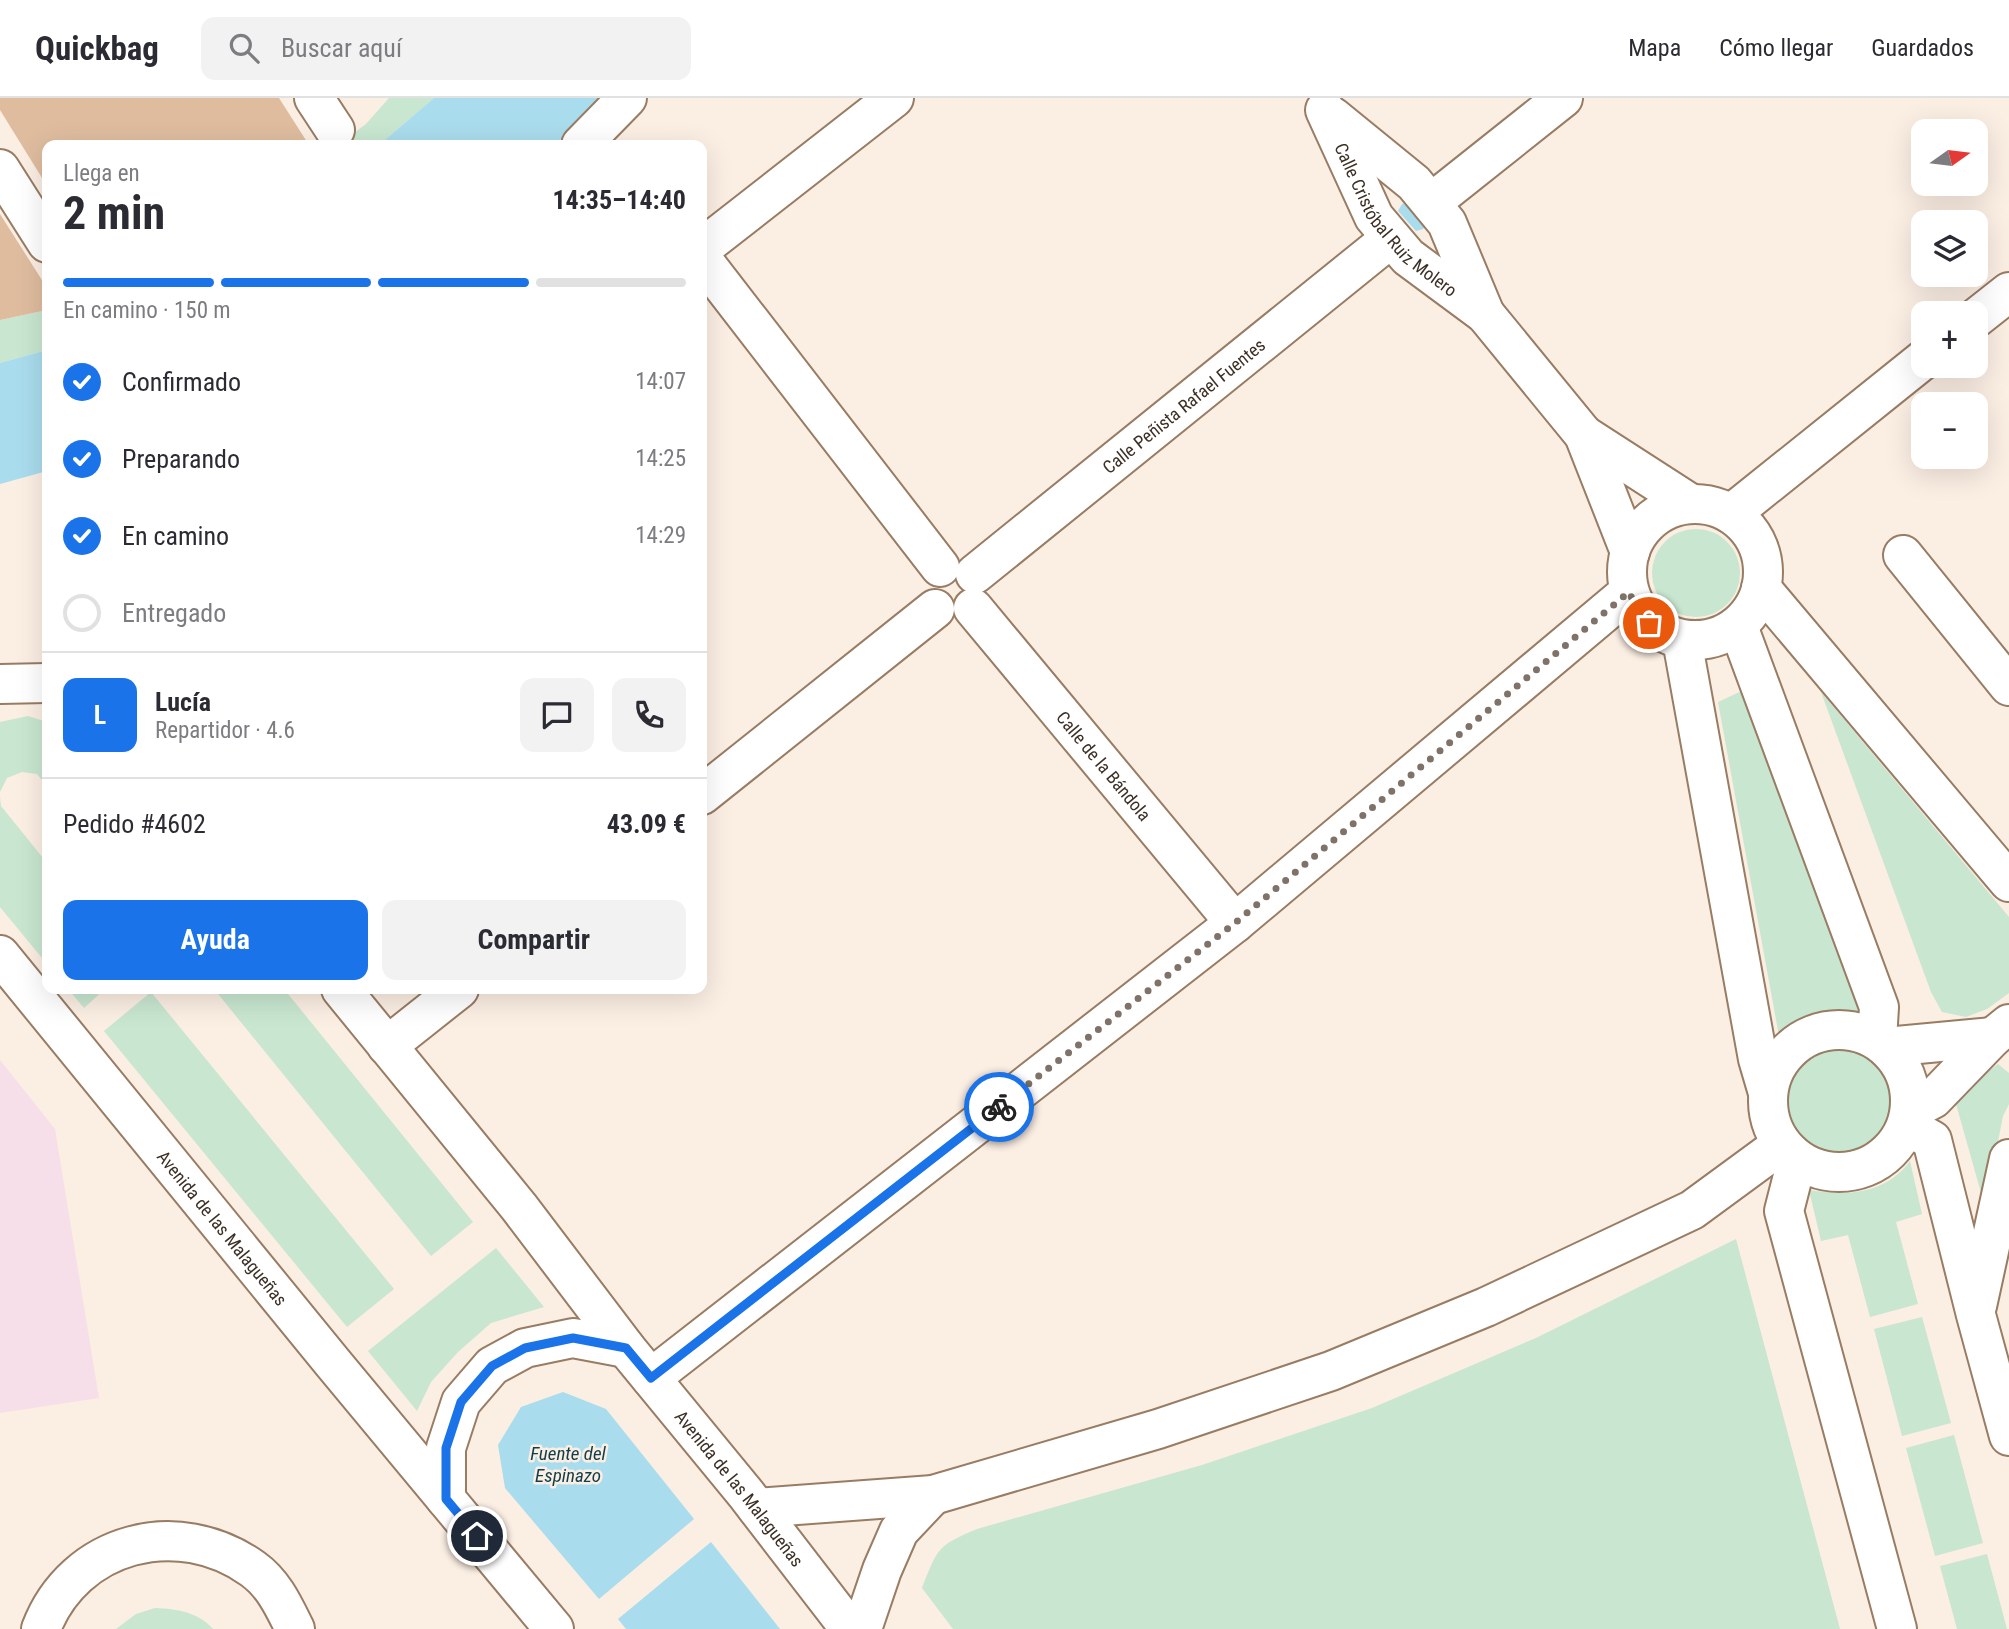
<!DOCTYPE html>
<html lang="es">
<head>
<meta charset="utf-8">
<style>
	:root { --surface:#fff; --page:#f2f2f3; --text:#2b2b33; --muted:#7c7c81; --line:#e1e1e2; --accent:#1a73e8 }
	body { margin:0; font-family:"Roboto Condensed",sans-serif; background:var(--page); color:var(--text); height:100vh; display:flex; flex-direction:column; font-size:26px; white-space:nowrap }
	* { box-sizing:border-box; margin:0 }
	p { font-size:23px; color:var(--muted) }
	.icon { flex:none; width:38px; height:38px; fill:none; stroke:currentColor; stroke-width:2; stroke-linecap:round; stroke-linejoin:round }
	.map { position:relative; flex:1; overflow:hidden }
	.details { position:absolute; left:42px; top:42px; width:665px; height:854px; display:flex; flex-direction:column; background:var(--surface); border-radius:14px; box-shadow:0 7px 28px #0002 }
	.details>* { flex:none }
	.needle { width:46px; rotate:76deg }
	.controls { position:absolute; left:1911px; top:21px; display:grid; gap:14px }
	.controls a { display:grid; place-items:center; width:77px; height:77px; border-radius:14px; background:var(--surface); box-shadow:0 7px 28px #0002; font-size:35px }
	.pin { position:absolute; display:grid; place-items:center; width:60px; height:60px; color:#fff; margin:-30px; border:4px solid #fff; border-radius:50%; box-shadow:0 2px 7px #0007 }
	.courier { position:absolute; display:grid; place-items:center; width:70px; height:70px; margin:-35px; border:5px solid #1a73e8; border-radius:50%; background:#fff; color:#222; box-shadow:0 2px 9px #0007 }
	.head em { font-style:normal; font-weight:700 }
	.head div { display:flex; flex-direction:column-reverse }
	.head { display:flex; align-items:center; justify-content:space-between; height:119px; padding:0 21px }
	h1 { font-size:46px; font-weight:700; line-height:52px }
	.bar { display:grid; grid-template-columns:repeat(4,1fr); gap:10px 7px; align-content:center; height:84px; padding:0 21px }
	.bar i { height:9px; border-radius:5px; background:var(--line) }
	.bar .active { background:var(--accent) }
	.bar p { grid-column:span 4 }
	.line { display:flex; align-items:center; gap:18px; padding:0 21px; border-top:2px solid var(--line) }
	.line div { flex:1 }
	.round { display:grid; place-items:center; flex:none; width:74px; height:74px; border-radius:14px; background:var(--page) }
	ol { padding:0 21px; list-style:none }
	li { display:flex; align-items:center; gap:21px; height:77px }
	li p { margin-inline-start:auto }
	li .icon { padding:7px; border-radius:50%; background:var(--accent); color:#fff; stroke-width:4 }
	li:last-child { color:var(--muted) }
	li i { width:38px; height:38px; border:4px solid var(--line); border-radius:50% }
	.button { display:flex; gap:14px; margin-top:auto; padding:14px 21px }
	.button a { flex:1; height:80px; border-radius:14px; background:var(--accent); color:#fff; font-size:28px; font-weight:700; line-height:80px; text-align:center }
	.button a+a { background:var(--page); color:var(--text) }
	header { display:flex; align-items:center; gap:42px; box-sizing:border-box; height:98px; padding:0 35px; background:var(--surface); border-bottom:2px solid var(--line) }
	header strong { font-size:33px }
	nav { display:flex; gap:38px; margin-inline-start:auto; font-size:24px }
	.search { width:490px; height:63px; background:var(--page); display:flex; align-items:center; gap:18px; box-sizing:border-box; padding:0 24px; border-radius:14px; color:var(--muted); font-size:26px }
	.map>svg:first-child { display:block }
	.commercial { fill:#f7dfea }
	.green { fill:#c8e6d0 }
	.water { fill:#a9dced }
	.building { fill:#dfbc9e }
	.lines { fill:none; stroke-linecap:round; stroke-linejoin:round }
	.minor-casing { stroke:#987c63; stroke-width:42 }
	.major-casing { stroke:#987c63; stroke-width:42 }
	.minor { stroke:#fff; stroke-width:38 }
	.major { stroke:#fff; stroke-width:38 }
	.done { stroke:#7f7268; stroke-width:7; stroke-dasharray:0 12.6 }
	.route { stroke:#1a73e8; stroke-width:9 }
	.labels { text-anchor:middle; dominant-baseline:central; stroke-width:5; stroke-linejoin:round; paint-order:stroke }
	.street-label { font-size:18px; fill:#3c3025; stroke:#fbeee3 }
	.water-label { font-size:19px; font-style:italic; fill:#103d4a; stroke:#fbeee3 }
</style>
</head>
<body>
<header>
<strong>Quickbag</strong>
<div class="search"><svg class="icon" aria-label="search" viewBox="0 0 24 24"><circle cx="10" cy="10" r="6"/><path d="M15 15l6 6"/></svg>Buscar aquí</div>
<nav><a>Mapa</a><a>Cómo llegar</a><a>Guardados</a></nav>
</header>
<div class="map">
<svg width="2009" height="1531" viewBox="0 0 2009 1531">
	<rect width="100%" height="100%" fill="#fbeee3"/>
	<polygon class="commercial" points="0,962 55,1031 99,1300 0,1315"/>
	<g class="green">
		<polygon points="389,0 434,0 379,47 338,47 366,26"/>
		<polygon points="47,212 47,252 0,265 0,222"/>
		<circle cx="1696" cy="475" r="44"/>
		<path d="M1746,591L1865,915C1822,912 1814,912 1779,938L1718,604Z"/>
		<polygon points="1821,594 2009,819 2009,895 1987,911 1966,919 1942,914 1931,894"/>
		<polygon points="28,618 47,624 47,688 37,676 22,674 7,680 0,694 0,624"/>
		<polygon points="0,699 1,708 47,765 47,866 0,809"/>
		<polygon points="68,891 105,891 84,910"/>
		<polygon points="214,891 284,891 473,1124 431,1158"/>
		<polygon points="151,894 394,1191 347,1229 104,933"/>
		<circle cx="1838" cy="1002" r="53"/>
		<polygon points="1998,966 2009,975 2009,1006 2003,1018 1992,1074 1987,1116 1954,999"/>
		<path d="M1910,1063L1922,1116L1896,1124L1918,1206L1870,1219L1848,1137L1821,1143L1809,1092C1847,1098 1885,1097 1910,1063Z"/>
		<path d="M1736,1141L1840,1531H953L922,1490C938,1451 936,1448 977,1431L1202,1367L1372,1310L1536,1240Z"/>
		<polygon points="496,1150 544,1209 491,1225 458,1254 431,1284 417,1313 368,1253"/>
		<polygon points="1922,1219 1951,1325 1902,1338 1874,1231"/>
		<polygon points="1954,1337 1983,1445 1935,1458 1906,1350"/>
		<polygon points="1987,1456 2007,1531 1957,1531 1940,1468"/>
		<path d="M155,1510C177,1511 198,1514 213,1531H116L136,1516Z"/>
	</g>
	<g class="water">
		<polygon points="434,0 602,0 555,47 379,47"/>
		<polygon points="1408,104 1427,125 1423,131 1416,133 1398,113 1402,106"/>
		<polygon points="47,252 47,373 0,386 0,265"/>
		<polygon points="563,1294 606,1311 694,1421 599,1501 505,1390 498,1347 521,1309"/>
		<polygon points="711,1444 780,1531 626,1531 618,1521"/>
	</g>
	<g class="building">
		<polygon points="0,0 279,0 309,47 47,47 47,88 0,12"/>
		<polygon points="0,116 47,190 47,212 0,222"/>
	</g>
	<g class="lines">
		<defs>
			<g id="minor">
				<polyline points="314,0 335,32"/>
				<path id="s1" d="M1325,12L1374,119L1408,159L1485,216L1584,337L1630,454"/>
				<polyline points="1333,19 1414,85 1447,125 1485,216"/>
				<polyline points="581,47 627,0"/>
				<polyline points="0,71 47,145"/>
				<polyline points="1431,105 1563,0"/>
				<polyline points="702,161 940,469"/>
				<polyline points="1976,220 2009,194"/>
				<polyline points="1584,337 1691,406"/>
				<circle cx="1695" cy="474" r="68"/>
				<polyline points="1731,416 1923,262"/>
				<polyline points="1903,457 2009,588"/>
				<path id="s2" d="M975,476L1391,140"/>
				<polyline points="1761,490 2009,784"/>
				<path id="s3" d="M973,510L1235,825"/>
				<polyline points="1738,528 1879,909 1877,942"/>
				<polyline points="1682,542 1758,961 1768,995"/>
				<polyline points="702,697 935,511"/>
				<circle cx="1839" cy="1003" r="71"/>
				<polyline points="387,948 459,891"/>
				<polyline points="1886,949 1993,939"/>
				<polyline points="1910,1013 1933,1001 1993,939 2009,926"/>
				<polyline points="1907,1028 1932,1042 1976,1217 2009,1338"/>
				<polyline points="1797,1062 1784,1113 1897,1531"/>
				<polyline points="1977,1208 2009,1061"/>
				<polyline points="651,1280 1235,825 1629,494"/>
				<polyline points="757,1410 933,1397 1158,1331 1331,1273 1486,1209 1692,1112 1782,1046"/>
				<path d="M41,1531C74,1444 178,1417 253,1471C274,1486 284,1509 295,1531"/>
				<polyline points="862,1531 882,1472 899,1433 933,1397"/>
			</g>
			<g id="major">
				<polyline points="702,150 894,0"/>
				<polyline points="0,586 47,585"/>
				<path id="s4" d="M0,857L333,1265L554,1531"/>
				<path id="s5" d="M341,891L519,1109L626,1250L746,1396L850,1531"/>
				<polyline points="446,1401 446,1350 461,1304 492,1268 525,1250 573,1240 626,1250"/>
			</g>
		</defs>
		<use href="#minor" class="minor-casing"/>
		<use href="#major" class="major-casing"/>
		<use href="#minor" class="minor"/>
		<use href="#major" class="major"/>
	</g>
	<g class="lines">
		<polyline class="done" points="999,1009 1235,825 1629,494 1637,511 1649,525"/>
		<polyline class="route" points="477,1438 446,1401 446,1350 461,1304 492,1268 525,1250 573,1240 626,1250 651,1280 999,1009"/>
	</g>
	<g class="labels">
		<g class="street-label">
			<text stroke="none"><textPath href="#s1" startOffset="133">Calle Cristóbal Ruiz Molero</textPath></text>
			<text stroke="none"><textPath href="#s2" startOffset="268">Calle Peñista Rafael Fuentes</textPath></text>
			<text stroke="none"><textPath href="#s3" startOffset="205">Calle de la Bándola</textPath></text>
			<text stroke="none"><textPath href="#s4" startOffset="352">Avenida de las Malagueñas</textPath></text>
			<text stroke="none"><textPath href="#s5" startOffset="639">Avenida de las Malagueñas</textPath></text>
		</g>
		<g class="water-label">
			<text x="568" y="1355">Fuente del<tspan x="568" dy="22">Espinazo</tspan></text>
		</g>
	</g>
</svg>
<div class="controls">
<a><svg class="needle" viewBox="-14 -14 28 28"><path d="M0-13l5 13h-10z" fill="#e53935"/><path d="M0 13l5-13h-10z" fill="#7c7c81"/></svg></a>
<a><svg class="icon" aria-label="layers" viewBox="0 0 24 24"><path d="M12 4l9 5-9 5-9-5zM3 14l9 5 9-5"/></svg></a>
<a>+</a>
<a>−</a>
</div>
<div class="pin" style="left:1649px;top:525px;background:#ea580c"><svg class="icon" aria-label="bag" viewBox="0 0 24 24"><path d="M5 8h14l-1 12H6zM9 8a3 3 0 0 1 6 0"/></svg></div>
<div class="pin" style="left:477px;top:1438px;background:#1f2937"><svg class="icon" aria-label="home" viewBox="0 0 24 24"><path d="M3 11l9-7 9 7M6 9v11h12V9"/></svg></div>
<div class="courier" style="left:999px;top:1009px"><svg class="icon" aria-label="bike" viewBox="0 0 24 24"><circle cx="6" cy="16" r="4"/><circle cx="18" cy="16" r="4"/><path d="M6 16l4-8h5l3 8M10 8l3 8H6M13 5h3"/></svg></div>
<section class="details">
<div class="head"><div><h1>2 min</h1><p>Llega en</p></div><em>14:35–14:40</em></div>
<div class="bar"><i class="active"></i><i class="active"></i><i class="active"></i><i></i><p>En camino · 150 m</p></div>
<ol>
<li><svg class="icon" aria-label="check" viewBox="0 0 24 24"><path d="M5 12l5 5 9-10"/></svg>Confirmado<p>14:07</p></li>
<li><svg class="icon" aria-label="check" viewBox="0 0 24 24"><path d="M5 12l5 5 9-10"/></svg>Preparando<p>14:25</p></li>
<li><svg class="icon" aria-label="check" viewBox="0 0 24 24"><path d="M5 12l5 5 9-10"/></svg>En camino<p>14:29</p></li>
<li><i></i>Entregado</li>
</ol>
<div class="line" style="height:126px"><b class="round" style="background:var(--accent);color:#fff">L</b><div><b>Lucía</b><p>Repartidor · 4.6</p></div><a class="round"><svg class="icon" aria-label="chat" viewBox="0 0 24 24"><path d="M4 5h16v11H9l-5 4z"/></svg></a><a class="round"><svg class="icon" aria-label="phone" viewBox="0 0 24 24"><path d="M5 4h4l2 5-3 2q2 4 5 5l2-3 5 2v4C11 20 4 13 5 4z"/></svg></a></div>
<div class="line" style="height:91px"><div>Pedido #4602</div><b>43.09 €</b></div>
<div class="button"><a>Ayuda</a><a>Compartir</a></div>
</section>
</div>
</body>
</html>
